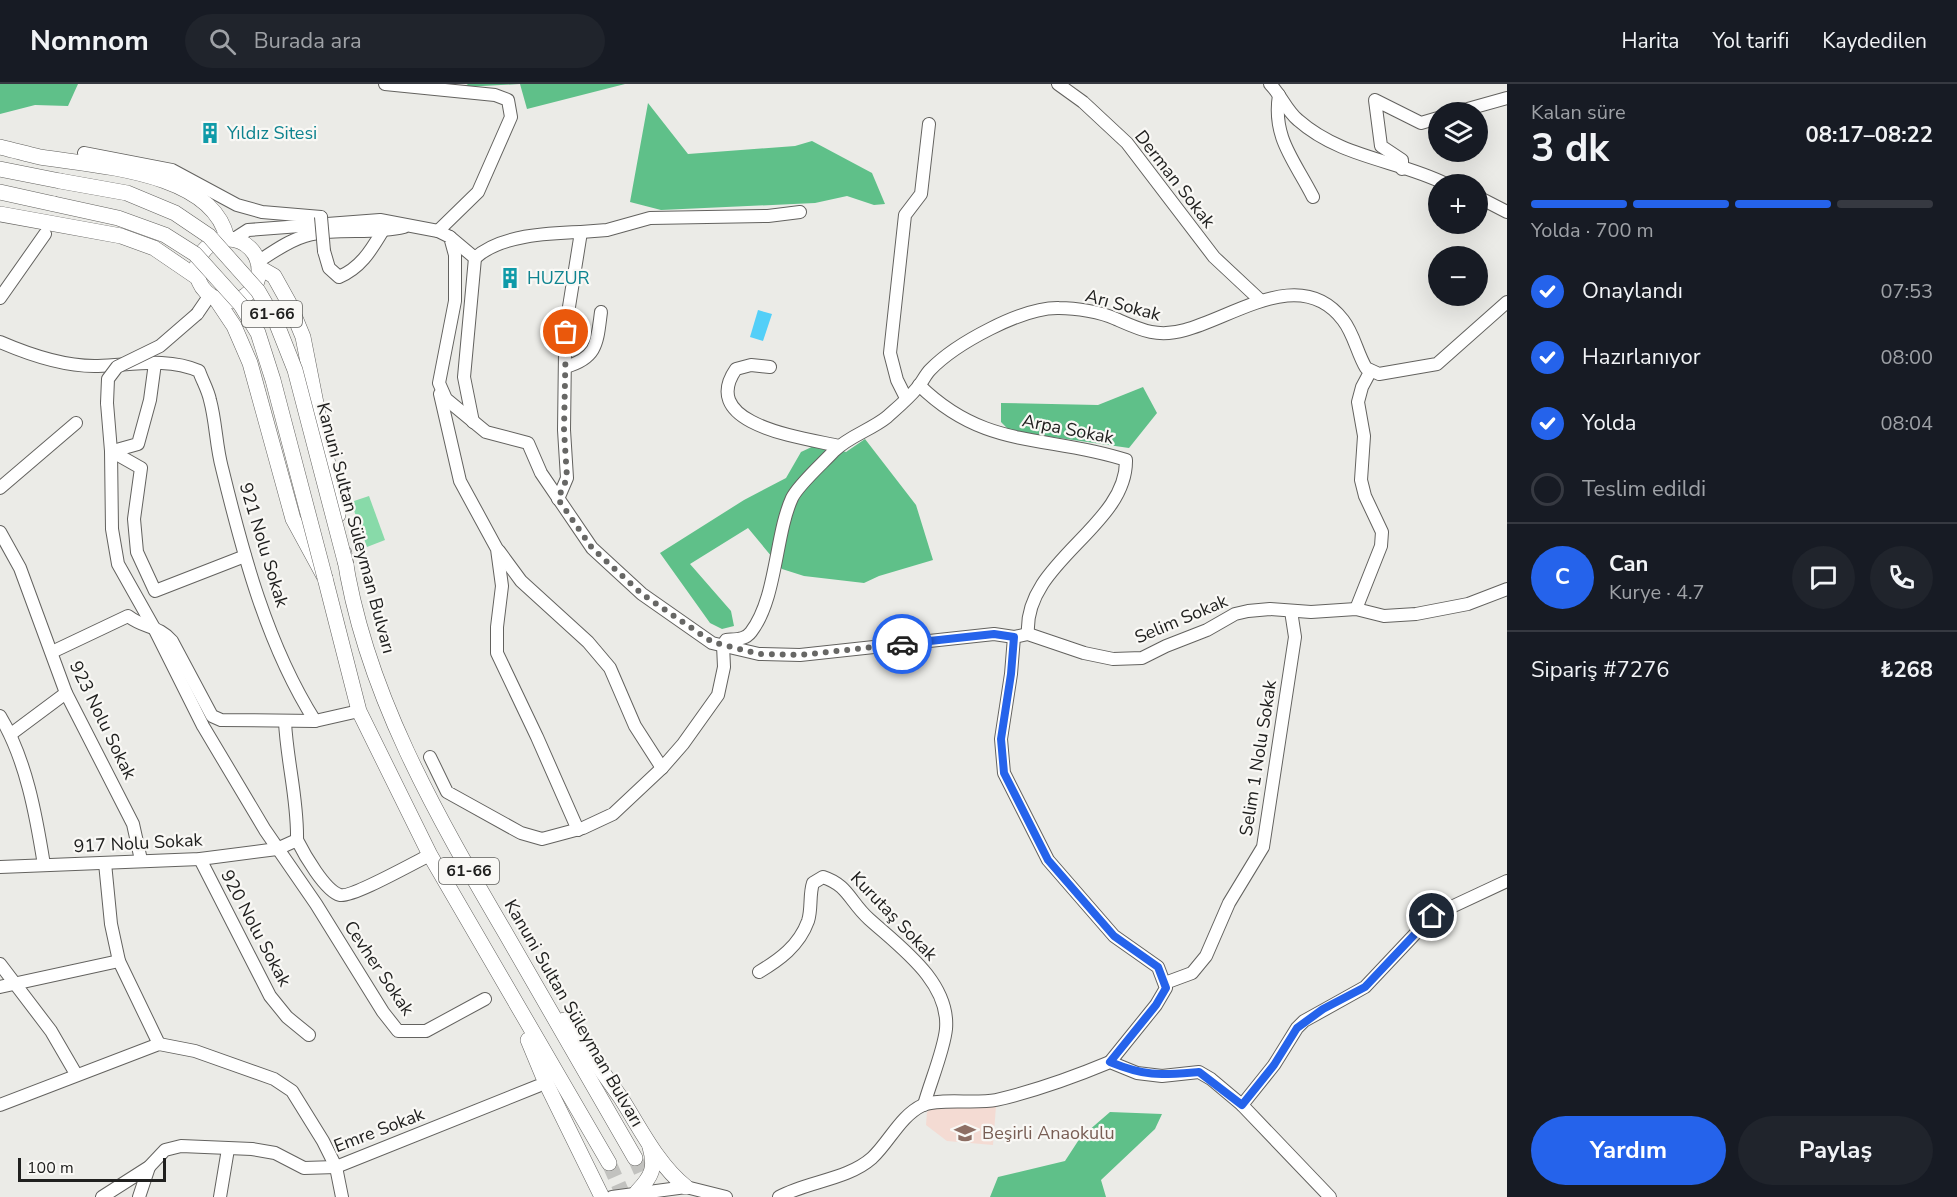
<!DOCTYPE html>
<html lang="tr">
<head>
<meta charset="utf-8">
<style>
	:root { --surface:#171b24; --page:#20242c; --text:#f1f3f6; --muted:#9ea1a6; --line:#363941; --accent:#2563eb }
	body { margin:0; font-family:"Nunito Sans",sans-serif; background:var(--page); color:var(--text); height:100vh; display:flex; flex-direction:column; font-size:22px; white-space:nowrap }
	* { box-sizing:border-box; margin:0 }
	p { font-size:20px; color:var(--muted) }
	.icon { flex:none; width:33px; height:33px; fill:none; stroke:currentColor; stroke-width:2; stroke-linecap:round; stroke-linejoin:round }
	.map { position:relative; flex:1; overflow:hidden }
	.details { display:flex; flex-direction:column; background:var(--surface); width:450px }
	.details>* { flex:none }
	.fabs { position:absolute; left:1428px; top:18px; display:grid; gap:12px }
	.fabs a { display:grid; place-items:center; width:60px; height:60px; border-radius:50%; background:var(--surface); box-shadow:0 6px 24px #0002; font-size:30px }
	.scale { position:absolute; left:18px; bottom:15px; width:148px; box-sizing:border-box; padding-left:6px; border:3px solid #20201f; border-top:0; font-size:16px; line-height:21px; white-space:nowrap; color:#20201f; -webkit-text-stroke:4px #f9f8f5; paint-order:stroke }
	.pin { position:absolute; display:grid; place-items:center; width:51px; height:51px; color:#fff; margin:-26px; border:3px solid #fff; border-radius:50%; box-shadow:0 2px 6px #0007 }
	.courier { position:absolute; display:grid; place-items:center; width:60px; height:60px; margin:-30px; border:4px solid #2563eb; border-radius:50%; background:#fff; color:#222; box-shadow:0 2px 8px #0007 }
	.overview em { font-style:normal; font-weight:700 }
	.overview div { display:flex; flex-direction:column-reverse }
	.overview { display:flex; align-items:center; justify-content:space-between; height:102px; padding:0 24px }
	h1 { font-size:39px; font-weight:700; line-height:45px }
	.bar { display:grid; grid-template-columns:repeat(4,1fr); gap:9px 6px; align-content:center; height:72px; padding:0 24px }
	.bar i { height:8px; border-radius:4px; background:var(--line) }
	.bar .selected { background:var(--accent) }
	.bar p { grid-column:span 4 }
	.line { display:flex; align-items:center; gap:15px; padding:0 24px; border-top:2px solid var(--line) }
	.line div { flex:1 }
	.round { display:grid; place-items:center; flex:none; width:63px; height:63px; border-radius:32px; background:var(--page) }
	ol { padding:0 24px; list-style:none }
	li { display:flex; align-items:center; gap:18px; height:66px }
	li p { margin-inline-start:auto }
	li .icon { padding:6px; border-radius:50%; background:var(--accent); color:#fff; stroke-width:4 }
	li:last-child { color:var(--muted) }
	li i { width:33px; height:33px; border:3px solid var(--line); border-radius:50% }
	.cta { display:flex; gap:12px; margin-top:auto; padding:12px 24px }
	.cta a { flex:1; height:69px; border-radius:36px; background:var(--accent); color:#fff; font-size:24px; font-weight:700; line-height:69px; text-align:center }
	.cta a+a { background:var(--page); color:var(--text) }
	header { display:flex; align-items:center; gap:36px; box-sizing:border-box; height:84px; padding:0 30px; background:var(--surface); border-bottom:2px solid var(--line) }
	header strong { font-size:28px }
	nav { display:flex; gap:33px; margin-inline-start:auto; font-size:21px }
	.search { width:420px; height:54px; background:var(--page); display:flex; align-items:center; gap:15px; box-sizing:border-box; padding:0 21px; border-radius:33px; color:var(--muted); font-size:22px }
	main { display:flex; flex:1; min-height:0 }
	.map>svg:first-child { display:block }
	.education { fill:#f4dbd3 }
	.green { fill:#88daa9 }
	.forest { fill:#5fc089 }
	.water { fill:#53cff8 }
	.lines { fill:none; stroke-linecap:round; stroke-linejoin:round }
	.major-tunnel { stroke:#c2c2bf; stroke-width:15; stroke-dasharray:15 8; stroke-linecap:butt }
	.minor-casing { stroke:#63625f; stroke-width:14 }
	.major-casing { stroke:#63625f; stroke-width:16 }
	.minor { stroke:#fff; stroke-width:12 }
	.major { stroke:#fff; stroke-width:15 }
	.minor-bridge-casing { stroke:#63625f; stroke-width:14; stroke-linecap:butt }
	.major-bridge-casing { stroke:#63625f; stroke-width:16; stroke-linecap:butt }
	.minor-bridge { stroke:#fff; stroke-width:12 }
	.major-bridge { stroke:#fff; stroke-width:15 }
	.done { stroke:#676765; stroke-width:6; stroke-dasharray:0 10.8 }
	.route { stroke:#2563eb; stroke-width:8 }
	.labels { text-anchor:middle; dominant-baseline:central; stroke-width:4.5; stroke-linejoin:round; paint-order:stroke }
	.shield { fill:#f9f8f5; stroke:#61615f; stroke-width:1.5 }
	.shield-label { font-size:16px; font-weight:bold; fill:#20201f }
	.culture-label { font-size:18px; fill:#0d838f; stroke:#f9f8f5; text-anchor:start }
	.street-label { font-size:18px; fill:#20201f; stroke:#f9f8f5 }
	.education-label { font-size:18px; fill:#785e54; stroke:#f9f8f5; text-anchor:start }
</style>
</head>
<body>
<header>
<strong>Nomnom</strong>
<div class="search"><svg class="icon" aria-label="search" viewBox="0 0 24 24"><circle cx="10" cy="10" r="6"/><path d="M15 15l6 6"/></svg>Burada ara</div>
<nav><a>Harita</a><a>Yol tarifi</a><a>Kaydedilen</a></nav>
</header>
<main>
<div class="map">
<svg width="1507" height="1113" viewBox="0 0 1507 1113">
	<rect width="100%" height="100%" fill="#ebebe7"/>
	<polygon class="education" points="996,1022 993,1061 947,1057 926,1041 927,1028 931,1025"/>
	<polygon class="green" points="369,412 385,456 367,463 351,418"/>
	<g class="forest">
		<polygon points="0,0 78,0 68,22 35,21 0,30"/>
		<polygon points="468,0 625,0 527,25 520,0 464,3"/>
		<polygon points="648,19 688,70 795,62 812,57 872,89 885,120 874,121 847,112 815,119 661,126 630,118"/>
		<polygon points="1143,303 1157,329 1129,364 1010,347 1001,338 1001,319 1098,321"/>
		<polygon points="865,355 916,421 933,476 879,492 864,499 804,492 782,485 748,444 690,480 731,527 734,542 722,545 710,539 660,469 744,416 786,394 801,368 818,360 846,368"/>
		<polygon points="1110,1028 1162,1030 1155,1045 1101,1096 1106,1113 990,1113 998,1093 1065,1077 1080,1054"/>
	</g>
	<polygon class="water" points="758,226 772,230 763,257 750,253"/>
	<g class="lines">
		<g class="major-tunnel">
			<polyline points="635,1074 650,1108"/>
			<polyline points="609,1079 624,1113"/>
		</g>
		<defs>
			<g id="minor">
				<polyline points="385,0 495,11 508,16 511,33 478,108 438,147"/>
				<polyline points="1058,0 1083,18 1127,59 1214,173 1260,216"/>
				<path d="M1270,0C1281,11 1286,26 1298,36C1341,74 1398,76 1446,100"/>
				<path d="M1279,11C1272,54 1295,77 1313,113"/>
				<polyline points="1457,28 1507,14"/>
				<polyline points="84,69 172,86 237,121 262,128 321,133"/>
				<polyline points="1402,85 1402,76 1381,62 1375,16 1421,39 1438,34"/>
				<polyline points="1478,113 1507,128"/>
				<polyline points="581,148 607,146 650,134 768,132 800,128"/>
				<path d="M450,153L475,174C500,151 548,149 581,148L568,229L565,268L564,346L567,394L558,415"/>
				<polyline points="234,155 248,146 380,136 438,147 450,153 455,171 455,217 439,299 446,315 486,348 528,359 541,389 592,464 642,510 712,559 759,570 800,571 994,550 1014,553"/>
				<path d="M324,167L329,184L339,193C360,184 370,168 382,148"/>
				<path d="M259,177C273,168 288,157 305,152C337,143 371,151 404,143"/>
				<polyline points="0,214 45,150"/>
				<polyline points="197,230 210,211"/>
				<path d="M0,258C30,271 65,283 98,282C132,281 167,273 199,287C202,296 208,306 210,316C216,338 216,362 222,384C243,470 267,561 315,637L359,627"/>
				<path d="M565,283C598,274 597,258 601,228"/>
				<path d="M770,283L751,281L736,285C697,341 804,354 839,362"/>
				<path d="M919,301C986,367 1047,350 1126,376C1127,443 1023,478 1028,550"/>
				<polyline points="440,310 460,397 497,465 502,502 497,543 497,569 537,653 578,746"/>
				<polyline points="906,314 897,296 890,269 905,131 921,110 929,40"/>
				<polyline points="107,319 111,367 112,445 118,480 154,544 203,642 265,746 316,820 383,928 398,947 426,947 485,915"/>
				<polyline points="473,338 464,293 475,174"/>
				<polyline points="111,367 141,384 134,435 137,468 155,507 245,472"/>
				<polyline points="113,367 138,360 150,316 155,279"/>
				<polyline points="0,404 76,339"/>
				<polyline points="0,448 20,484 66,609 133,740 141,776"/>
				<polyline points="499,467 521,497 588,558 610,584 635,642 662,684"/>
				<polyline points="1356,525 1381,462 1382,448 1365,412 1361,396 1364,352 1358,318 1362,303 1370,288"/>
				<path d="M52,568L128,532C145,545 158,541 172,557L212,632L221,636L315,637"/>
				<path d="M0,632C26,675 36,731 44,781"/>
				<path d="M285,638C287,678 298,716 297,756"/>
				<polyline points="11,650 66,609"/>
				<path d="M430,673L447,708L521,749L542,755L583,744L613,730L662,684L683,660L718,611L724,583L723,561L726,556C736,555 745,556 751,548C777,514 775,451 792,414C798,401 823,379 834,367C849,352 871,346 887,333C897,324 909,314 917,304C922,299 925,291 930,286C955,260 1022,223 1059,224C1076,224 1101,228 1116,235C1141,246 1157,254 1185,246C1234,233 1301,181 1343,236C1354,250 1357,269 1366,284L1379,290L1437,280L1507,218"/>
				<polyline points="200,775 270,912 287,933 309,951"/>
				<polyline points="105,779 111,840 119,877 159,960"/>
				<path d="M0,783L200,775L277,765L297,756C304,770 325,807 340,811C352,814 415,778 430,771"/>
				<polyline points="0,880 51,947 76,990"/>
				<path d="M759,888C779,876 799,862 808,837C812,825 809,811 813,799L823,793C848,801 850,818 869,835C900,863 950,898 946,945C944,966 930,999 924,1021"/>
				<polyline points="1165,899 1192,889 1206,872 1229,819 1263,763 1295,553 1291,527"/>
				<polyline points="0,903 119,877"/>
				<polyline points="1110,978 1156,921 1166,904 1158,883 1114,852 1048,776 1004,689 1001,655 1011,590 1014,553 1028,550 1084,569 1113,575 1142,574 1166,562 1207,546 1235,530 1248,527 1270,525 1311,528 1356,525 1384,532 1416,530 1468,520 1507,505"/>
				<polyline points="0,1021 159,960 195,967 274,995 292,1007 323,1057 336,1083 342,1113"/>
				<polyline points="1242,1021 1274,981 1297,944 1304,937 1365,903 1432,832 1507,797"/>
				<polyline points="102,1113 149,1083 165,1066 181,1062 252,1065 275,1069 304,1084 336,1083 538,1002"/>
				<polyline points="139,1113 149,1083"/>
				<polyline points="220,1113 228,1065"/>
				<polyline points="612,1113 686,1103 726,1113"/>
				<path d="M779,1113C808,1097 847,1096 872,1074C890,1057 900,1032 923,1021C938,1014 977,1020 996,1016C1035,1007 1074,993 1110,978L1137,989L1162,992L1199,988L1211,995L1242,1021L1330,1113"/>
			</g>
			<g id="major">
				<path d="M0,63C13,66 27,70 40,73C95,82 212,87 227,154"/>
				<polyline points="0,85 60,97"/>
				<polyline points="0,108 54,120"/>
				<polyline points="0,130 121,152 154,164 198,194"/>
				<circle cx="228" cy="186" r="31"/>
				<polyline points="260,184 274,192 289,219 303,253 338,431"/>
				<polyline points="216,215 234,242 250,279 293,435 325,494 359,627 430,771 609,1079"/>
				<path d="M344,469C364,607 437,732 506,850C549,925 592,999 635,1074"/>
				<path d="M564,936C584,962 603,988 621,1014C640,1044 658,1081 686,1103"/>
				<polyline points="528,956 545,997 602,1113"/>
				<path d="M637,1108C652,1092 656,1084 650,1063"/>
			</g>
		</defs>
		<use href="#minor" class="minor-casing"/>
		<use href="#major" class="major-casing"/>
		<use href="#minor" class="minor"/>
		<use href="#major" class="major"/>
		<defs>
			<g id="minor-bridge">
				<polyline points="321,133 324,167"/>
				<polyline points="107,319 108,295 117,283 160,262 197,230"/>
			</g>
			<g id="major-bridge">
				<polyline points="60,97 127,109 175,129 209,152 258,207 276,238 295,286 346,481"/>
				<polyline points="54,120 118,134 165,151 195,170 241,221 258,249 273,296 325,494"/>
			</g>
		</defs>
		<use href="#minor-bridge" class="minor-bridge-casing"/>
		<use href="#major-bridge" class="major-bridge-casing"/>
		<use href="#minor-bridge" class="minor-bridge"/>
		<use href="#major-bridge" class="major-bridge"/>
	</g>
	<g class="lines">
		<polyline class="done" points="566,248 564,346 567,394 558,415 592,464 642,510 712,558 759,570 800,571 902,560"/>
		<path class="route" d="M902,560L994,550L1014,553L1011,590L1001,655L1004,689L1048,776L1114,852L1158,883L1166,904L1156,921L1110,978C1147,993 1160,991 1199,988L1242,1021L1274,981L1297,944L1323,925L1365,903L1432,832"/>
	</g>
	<defs>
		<symbol id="building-bare" viewBox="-9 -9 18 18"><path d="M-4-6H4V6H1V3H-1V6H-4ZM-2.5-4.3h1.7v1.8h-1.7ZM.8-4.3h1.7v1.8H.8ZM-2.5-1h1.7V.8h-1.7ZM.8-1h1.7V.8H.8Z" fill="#0f9aa8" stroke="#f9f8f5" stroke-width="2.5" paint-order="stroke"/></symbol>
		<symbol id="school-bare" viewBox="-9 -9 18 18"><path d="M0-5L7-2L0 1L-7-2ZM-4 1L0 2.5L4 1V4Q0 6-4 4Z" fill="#8d6e63" stroke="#f9f8f5" stroke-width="2.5" paint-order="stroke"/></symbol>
	</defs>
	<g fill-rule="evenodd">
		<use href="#building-bare" x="195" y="34" width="30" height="30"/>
		<use href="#building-bare" x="495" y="179" width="30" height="30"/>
		<use href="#school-bare" x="950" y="1034" width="30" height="30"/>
	</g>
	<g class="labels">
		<g class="shield">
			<rect x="242" y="217" width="60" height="26" rx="4.5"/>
			<rect x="439" y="774" width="60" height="26" rx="4.5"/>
		</g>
		<g class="shield-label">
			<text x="272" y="230">61-66</text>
			<text x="469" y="787">61-66</text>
		</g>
		<g class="culture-label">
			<text x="227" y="49">Yıldız Sitesi</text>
			<text x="527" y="194">HUZUR</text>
		</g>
		<g class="street-label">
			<text transform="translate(1175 95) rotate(52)">Derman Sokak</text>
			<text transform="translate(1123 221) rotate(15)">Arı Sokak</text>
			<text transform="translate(1068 345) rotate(11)">Arpa Sokak</text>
			<text transform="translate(356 444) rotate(75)">Kanuni Sultan Süleyman Bulvarı</text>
			<text transform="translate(264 461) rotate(73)">921 Nolu Sokak</text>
			<text transform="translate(1181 535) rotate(-23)">Selim Sokak</text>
			<text transform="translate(103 636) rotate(64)">923 Nolu Sokak</text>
			<text transform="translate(1258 674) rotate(-81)">Selim 1 Nolu Sokak</text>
			<text transform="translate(138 759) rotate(-3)">917 Nolu Sokak</text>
			<text transform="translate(894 832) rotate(46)">Kurutaş Sokak</text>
			<text transform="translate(256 844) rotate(62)">920 Nolu Sokak</text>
			<text transform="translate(379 884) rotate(56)">Cevher Sokak</text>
			<text transform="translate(574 929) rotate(60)">Kanuni Sultan Süleyman Bulvarı</text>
			<text transform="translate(379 1046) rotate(-21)">Emre Sokak</text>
		</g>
		<g class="education-label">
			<text x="982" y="1049">Beşirli Anaokulu</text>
		</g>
	</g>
</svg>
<div class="fabs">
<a><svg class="icon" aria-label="layers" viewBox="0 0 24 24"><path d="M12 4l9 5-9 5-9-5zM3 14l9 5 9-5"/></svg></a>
<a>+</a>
<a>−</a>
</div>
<div class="scale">100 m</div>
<div class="pin" style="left:566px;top:248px;background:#ea580c"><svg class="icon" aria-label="bag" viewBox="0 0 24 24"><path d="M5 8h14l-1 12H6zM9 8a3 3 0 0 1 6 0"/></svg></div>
<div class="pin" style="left:1432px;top:832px;background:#1f2937"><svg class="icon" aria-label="home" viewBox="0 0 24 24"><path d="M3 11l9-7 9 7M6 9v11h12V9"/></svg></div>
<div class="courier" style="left:902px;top:560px"><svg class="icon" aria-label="car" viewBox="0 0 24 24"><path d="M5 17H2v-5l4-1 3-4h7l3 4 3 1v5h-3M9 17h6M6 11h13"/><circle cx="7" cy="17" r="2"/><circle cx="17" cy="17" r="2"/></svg></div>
</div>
<section class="details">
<div class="overview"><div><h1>3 dk</h1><p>Kalan süre</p></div><em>08:17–08:22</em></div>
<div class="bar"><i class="selected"></i><i class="selected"></i><i class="selected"></i><i></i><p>Yolda · 700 m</p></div>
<ol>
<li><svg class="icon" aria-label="check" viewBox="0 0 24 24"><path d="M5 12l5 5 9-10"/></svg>Onaylandı<p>07:53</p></li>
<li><svg class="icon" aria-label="check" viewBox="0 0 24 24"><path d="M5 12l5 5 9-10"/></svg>Hazırlanıyor<p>08:00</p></li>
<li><svg class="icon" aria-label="check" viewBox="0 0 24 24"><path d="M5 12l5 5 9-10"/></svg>Yolda<p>08:04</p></li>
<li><i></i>Teslim edildi</li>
</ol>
<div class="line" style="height:108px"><b class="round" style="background:var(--accent);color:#fff">C</b><div><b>Can</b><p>Kurye · 4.7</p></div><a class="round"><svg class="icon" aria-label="chat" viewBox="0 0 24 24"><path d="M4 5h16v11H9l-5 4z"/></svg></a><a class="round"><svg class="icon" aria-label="phone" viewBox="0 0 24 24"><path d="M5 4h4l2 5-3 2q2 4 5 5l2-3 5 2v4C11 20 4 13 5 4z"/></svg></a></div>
<div class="line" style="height:78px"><div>Sipariş #7276</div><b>₺268</b></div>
<div class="cta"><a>Yardım</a><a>Paylaş</a></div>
</section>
</main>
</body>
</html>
